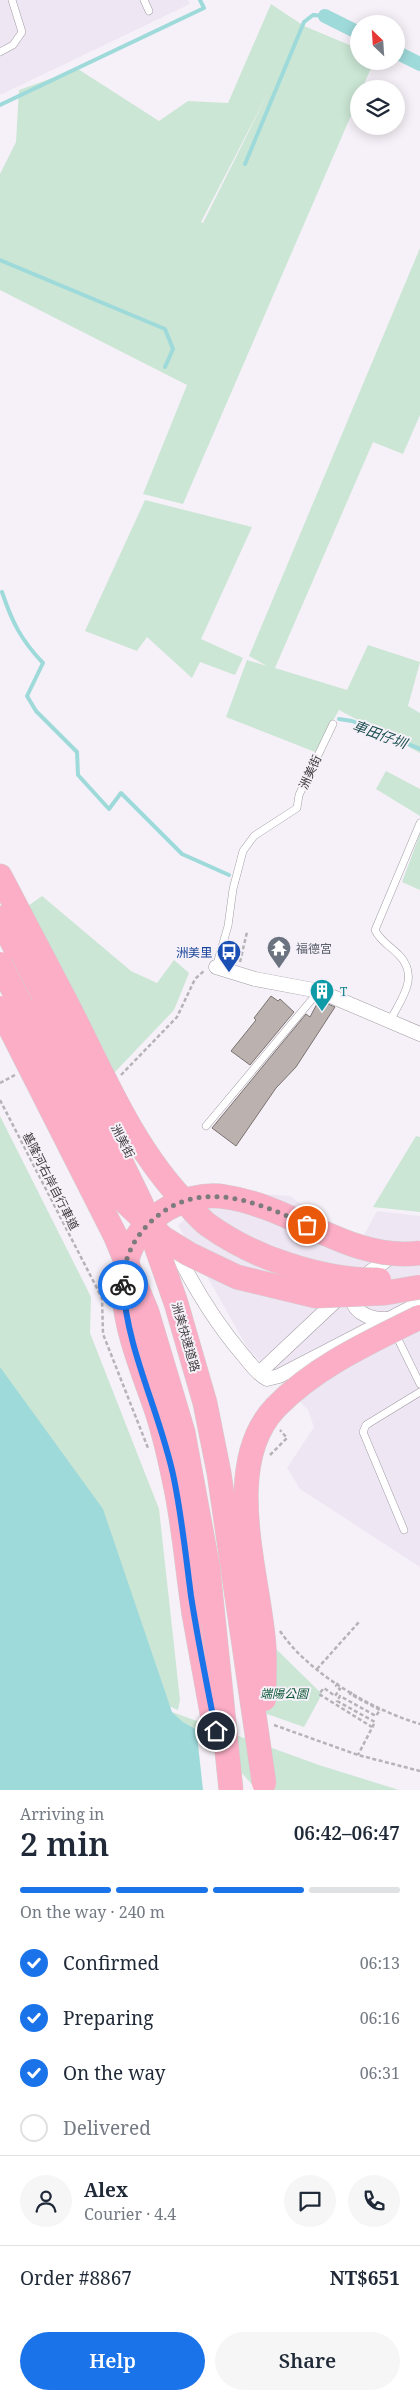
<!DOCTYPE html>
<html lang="en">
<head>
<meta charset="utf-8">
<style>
	:root { --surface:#fff; --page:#f6f6f7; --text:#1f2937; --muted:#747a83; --line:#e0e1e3; --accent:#1a73e8 }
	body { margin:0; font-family:"Noto Serif","Noto Sans TC",serif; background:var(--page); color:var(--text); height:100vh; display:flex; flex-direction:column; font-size:19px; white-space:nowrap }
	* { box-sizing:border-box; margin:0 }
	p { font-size:16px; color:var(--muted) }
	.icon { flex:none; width:28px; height:28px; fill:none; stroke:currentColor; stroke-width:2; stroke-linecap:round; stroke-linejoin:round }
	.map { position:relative; height:1790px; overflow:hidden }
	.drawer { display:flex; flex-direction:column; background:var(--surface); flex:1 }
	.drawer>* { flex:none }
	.needle { width:32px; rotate:335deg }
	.buttons { position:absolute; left:350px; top:15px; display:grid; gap:10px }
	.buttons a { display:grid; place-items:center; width:55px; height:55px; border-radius:50%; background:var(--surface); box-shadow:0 2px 12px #0003; font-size:25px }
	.pin { position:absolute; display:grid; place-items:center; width:42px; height:42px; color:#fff; margin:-21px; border:2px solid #fff; border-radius:50%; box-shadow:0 1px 5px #0007 }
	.courier { position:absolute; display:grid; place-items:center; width:50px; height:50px; margin:-25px; border:4px solid #1a73e8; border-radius:50%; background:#fff; color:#222; box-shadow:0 1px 6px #0007 }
	.summary em { font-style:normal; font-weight:600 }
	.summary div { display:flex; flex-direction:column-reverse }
	.summary { display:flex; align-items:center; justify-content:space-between; height:85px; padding:0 20px }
	h1 { font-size:32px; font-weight:600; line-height:38px }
	.bar { display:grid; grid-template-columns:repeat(4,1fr); gap:8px 5px; align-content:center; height:60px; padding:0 20px }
	.bar i { height:6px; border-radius:4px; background:var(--line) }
	.bar .current { background:var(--accent) }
	.bar p { grid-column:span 4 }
	.line { display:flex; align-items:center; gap:12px; padding:0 20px; border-top:1px solid var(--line) }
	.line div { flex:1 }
	.round { display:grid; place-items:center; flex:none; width:52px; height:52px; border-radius:26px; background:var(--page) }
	ol { padding:0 20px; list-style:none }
	li { display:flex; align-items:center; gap:15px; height:55px }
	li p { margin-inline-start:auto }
	li .icon { padding:5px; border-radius:50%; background:var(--accent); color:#fff; stroke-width:4 }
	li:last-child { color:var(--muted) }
	li i { width:28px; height:28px; border:2px solid var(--line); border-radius:50% }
	.button { display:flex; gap:10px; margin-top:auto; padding:10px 20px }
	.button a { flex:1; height:58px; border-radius:30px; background:var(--accent); color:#fff; font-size:20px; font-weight:600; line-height:58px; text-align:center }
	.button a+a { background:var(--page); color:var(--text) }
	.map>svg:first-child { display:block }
	.built { fill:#efe6f4 }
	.green { fill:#cbe6d5; fill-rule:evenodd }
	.water { fill:#9fdadb }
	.pier { fill:#f6f1f8 }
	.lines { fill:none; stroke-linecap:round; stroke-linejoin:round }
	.stream { stroke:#9fdadb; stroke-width:4 }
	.canal { stroke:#9fdadb; stroke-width:14 }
	.building { fill:#bbb2b0; stroke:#7a7270 }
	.service-casing { stroke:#a19ca3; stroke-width:8 }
	.minor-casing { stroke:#a19ca3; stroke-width:15 }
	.trunk-casing { stroke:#d0d0d0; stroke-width:25 }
	.path { stroke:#b6b3b8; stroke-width:2.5; stroke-dasharray:4 2.5; stroke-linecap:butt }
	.service { stroke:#fff; stroke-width:7 }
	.minor { stroke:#fff; stroke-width:14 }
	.trunk { stroke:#fcaec6; stroke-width:24 }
	.trunk-bridge-casing { stroke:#d0d0d0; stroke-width:25; stroke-linecap:butt }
	.trunk-bridge { stroke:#fcaec6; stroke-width:24 }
	.done { stroke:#7d7b7e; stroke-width:5; stroke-dasharray:0 9 }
	.route { stroke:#1a73e8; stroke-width:6 }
	.labels { text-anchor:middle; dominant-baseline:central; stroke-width:4; stroke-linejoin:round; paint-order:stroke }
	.street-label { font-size:12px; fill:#3c3b3d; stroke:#f6f1f8 }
	.worship-label { font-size:12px; fill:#5b616d; stroke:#f6f1f8; text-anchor:start }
	.transit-label { font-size:12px; fill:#164399; stroke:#f6f1f8; text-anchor:end }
	.culture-label { font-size:12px; fill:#0d838f; stroke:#f6f1f8; text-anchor:start }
	.park-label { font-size:12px; font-style:italic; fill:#0d5937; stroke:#f6f1f8 }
	.water-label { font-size:14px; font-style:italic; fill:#1b4f50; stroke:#f6f1f8 }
</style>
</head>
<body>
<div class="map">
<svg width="420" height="1790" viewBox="0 0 420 1790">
	<rect width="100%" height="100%" fill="#f6f1f8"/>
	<g class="built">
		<polygon points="0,0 188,0 190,4 0,95"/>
		<polygon points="220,1190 290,1196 358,1246 377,1211 420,1216 420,1567 300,1489 287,1468 314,1427 308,1410 248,1349 178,1225"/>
	</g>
	<g class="green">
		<path d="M271,4L304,26L359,49V61H374L362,89H359V97L183,504L143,494L187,385L0,290V174L16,142L19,90L78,69L159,121L188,101L228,103ZM269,91L203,223L201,222Z"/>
		<polygon points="420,248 420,415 403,454 373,442 275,668 347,690 368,645 420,662 408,706 420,713 420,753 339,710 315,752 226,717 247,660 267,666 249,656"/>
		<polygon points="145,500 252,527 201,639 243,658 235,675 200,662 192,678 147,637 137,651 85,631"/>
		<polygon points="386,771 420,789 420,816 376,789"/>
		<polygon points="420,834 420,890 402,882"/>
		<polygon points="42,896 131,971 157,983 174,960 189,973 174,1010 114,1073 28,906"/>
		<polygon points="0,1116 91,1297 90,1333 159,1509 180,1700 178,1710 162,1703 0,1404"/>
		<polygon points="416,1136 420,1137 420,1212 373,1207"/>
		<polygon points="272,1645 322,1694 304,1727 267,1714 243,1668"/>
		<polygon points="172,1712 319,1765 399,1790 255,1790 201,1732 183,1722"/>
	</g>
	<polygon class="water" points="0,1367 103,1509 172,1712 183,1722 201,1732 255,1790 0,1790"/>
	<polygon class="pier" points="196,1726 203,1730 257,1790 203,1790"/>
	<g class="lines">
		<g class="stream">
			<polyline points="0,105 204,8 200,0"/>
			<polyline points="245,164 304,22 313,15 325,16"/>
			<polyline points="0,260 165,329 173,349 165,367"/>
			<path d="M2,592C12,622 21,640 43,663L27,696L36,711L77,752L78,775L109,809L121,793L182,854L229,875"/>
			<polyline points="339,719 352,721 420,749"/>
		</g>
		<g class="canal">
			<polyline points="325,16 359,33"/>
			<polyline points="396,52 420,64"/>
		</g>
	</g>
	<g class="building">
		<polygon points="271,996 278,1001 280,999 294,1012 250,1065 231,1051 256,1020 254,1018"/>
		<polygon points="319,1000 335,1007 296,1067 276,1088 236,1146 212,1128 306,1014 310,1017"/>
	</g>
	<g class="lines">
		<defs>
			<g id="service">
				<polyline points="144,0 149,11"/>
				<polyline points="0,52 13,45 22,32 12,0"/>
				<polyline points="216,967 228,926 233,889 243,851 254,836 297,808 299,795 333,724"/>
				<path d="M390,1021C401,999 420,977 399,955C390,946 380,941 375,930L420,823"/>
				<polyline points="206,1126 319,991"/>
				<polyline points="395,1333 420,1384"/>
				<polyline points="404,1530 363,1432 366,1425 420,1392"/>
			</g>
			<g id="minor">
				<polyline points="216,967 255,979 319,991 420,1034"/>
				<path d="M174,1247C193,1286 214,1321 243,1355C250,1363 257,1374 267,1379L279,1376L420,1303"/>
				<polyline points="360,1279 395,1254"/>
				<path d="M353,1288C346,1311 370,1320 387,1319"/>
				<polyline points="259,1373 342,1295"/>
			</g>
			<g id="trunk">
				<polyline points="0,876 65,1000"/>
				<polyline points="0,918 44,1004"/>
				<polyline points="194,1614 215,1730"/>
			</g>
		</defs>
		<use href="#service" class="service-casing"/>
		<use href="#minor" class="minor-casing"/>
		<use href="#trunk" class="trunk-casing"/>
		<g class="path">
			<polyline points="240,962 247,932"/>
			<polyline points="121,1075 177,1017 195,979 205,970"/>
			<polyline points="0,1083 15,1075"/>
			<polyline points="0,1100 102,1298 103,1334 148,1448"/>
			<polyline points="270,1455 287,1438 280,1430"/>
			<path d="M280,1631C308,1673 372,1710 420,1724"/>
			<polyline points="317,1669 359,1622"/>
			<polyline points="338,1683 336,1686 340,1689 335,1696 324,1688 319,1694 372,1727"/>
			<polyline points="352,1692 350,1694 380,1710 376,1716 340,1696 337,1701 375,1722 358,1755"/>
			<polyline points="274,1725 358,1755 420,1771"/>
		</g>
		<use href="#service" class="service"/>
		<use href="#minor" class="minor"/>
		<use href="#trunk" class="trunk"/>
		<defs>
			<g id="trunk-bridge">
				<polyline points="0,964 119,1196 163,1238 189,1254 237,1277 316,1296 385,1293 420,1287"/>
				<path d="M65,1000C101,1069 131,1147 187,1204C194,1211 200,1219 208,1225C232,1242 258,1255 286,1264C316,1274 346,1281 379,1280"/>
				<polyline points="44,1004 141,1203 176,1303 205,1403 219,1473 264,1783"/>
				<polyline points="0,1008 115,1235 147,1312 183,1432 208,1568 231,1790"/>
				<path d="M194,1614C187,1569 184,1523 174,1479C169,1455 163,1429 155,1406C134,1345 93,1258 162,1212C180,1200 204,1193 226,1197C294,1207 349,1262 420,1253"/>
				<path d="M264,1699C264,1681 265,1663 264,1646C259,1575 220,1465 276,1407C316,1366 370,1342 420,1317"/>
			</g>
		</defs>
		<use href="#trunk-bridge" class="trunk-bridge-casing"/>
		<use href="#trunk-bridge" class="trunk-bridge"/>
	</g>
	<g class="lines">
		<path class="done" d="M123,1285C122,1266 131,1243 144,1229C191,1175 252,1199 307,1225"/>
		<path class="route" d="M123,1285C127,1352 161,1414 174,1479C182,1518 186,1558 191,1596C198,1641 207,1686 216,1731"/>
	</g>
	<defs>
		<symbol id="temple-pin" viewBox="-11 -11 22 30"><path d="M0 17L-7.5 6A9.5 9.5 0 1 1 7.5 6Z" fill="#6b7280" stroke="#f6f1f8"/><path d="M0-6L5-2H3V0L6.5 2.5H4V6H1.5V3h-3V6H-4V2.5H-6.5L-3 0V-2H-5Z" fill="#fff"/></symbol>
		<symbol id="bus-pin" viewBox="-11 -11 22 30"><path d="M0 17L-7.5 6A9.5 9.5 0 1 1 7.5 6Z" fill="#1a4fb4" stroke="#f6f1f8"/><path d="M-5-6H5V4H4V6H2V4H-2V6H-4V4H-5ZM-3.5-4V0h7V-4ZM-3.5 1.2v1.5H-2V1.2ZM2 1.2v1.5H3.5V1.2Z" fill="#fff"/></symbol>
		<symbol id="building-pin" viewBox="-11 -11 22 30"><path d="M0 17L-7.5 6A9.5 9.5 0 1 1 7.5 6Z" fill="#0f9aa8" stroke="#f6f1f8"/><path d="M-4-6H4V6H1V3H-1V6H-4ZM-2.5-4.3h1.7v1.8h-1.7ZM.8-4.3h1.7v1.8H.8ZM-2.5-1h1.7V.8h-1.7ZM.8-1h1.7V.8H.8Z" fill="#fff"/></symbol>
	</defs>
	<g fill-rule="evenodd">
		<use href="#temple-pin" x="265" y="934" width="28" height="38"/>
		<use href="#bus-pin" x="215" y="938" width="28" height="38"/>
		<use href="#building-pin" x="308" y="977" width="28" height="38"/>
	</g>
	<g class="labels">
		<g class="street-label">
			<text transform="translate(310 772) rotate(-65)">洲美街</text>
			<text transform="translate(123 1141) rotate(63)">洲美街</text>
			<text transform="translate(51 1181) rotate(63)">基隆河右岸自行車道</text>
			<text transform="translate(186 1337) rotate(74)">洲美快速道路</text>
		</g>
		<g class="worship-label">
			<text x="296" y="948">福德宮</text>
		</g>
		<g class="transit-label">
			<text x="212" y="952">洲美里</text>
		</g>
		<g class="culture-label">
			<text x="340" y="991">T</text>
		</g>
		<g class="park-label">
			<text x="284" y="1693">端陽公園</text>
		</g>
		<g class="water-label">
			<text transform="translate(380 734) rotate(20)">車田仔圳</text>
		</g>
	</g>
</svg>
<div class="buttons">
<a><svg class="needle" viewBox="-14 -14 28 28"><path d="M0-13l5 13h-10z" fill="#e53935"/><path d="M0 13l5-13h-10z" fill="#747a83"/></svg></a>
<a><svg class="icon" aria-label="layers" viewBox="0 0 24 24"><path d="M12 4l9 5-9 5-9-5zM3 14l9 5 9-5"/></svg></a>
</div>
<div class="pin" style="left:307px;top:1225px;background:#ea580c"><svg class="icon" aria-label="bag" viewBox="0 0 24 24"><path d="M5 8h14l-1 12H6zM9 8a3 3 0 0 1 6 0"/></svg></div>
<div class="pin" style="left:216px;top:1731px;background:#1f2937"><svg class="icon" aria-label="home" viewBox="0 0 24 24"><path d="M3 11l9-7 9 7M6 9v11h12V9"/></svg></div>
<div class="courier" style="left:123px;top:1285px"><svg class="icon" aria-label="bike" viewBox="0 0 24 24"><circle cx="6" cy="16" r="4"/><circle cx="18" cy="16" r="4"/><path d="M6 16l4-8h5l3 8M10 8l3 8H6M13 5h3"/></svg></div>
</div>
<section class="drawer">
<div class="summary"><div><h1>2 min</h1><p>Arriving in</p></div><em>06:42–06:47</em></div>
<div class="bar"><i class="current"></i><i class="current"></i><i class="current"></i><i></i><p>On the way · 240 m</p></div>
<ol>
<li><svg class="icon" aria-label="check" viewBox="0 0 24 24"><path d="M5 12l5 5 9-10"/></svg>Confirmed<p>06:13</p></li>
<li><svg class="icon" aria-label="check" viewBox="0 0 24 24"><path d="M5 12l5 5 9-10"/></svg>Preparing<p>06:16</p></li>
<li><svg class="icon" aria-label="check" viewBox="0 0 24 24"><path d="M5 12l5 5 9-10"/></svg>On the way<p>06:31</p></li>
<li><i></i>Delivered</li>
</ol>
<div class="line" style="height:90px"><a class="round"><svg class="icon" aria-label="person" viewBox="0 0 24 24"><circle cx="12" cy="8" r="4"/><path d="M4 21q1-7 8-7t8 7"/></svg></a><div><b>Alex</b><p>Courier · 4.4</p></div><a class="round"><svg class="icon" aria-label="chat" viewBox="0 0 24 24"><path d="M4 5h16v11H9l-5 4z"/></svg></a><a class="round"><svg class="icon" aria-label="phone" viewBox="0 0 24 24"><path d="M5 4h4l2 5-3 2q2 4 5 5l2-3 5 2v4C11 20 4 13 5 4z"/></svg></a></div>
<div class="line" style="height:65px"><div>Order #8867</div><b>NT$651</b></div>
<div class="button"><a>Help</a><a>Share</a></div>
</section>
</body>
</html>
